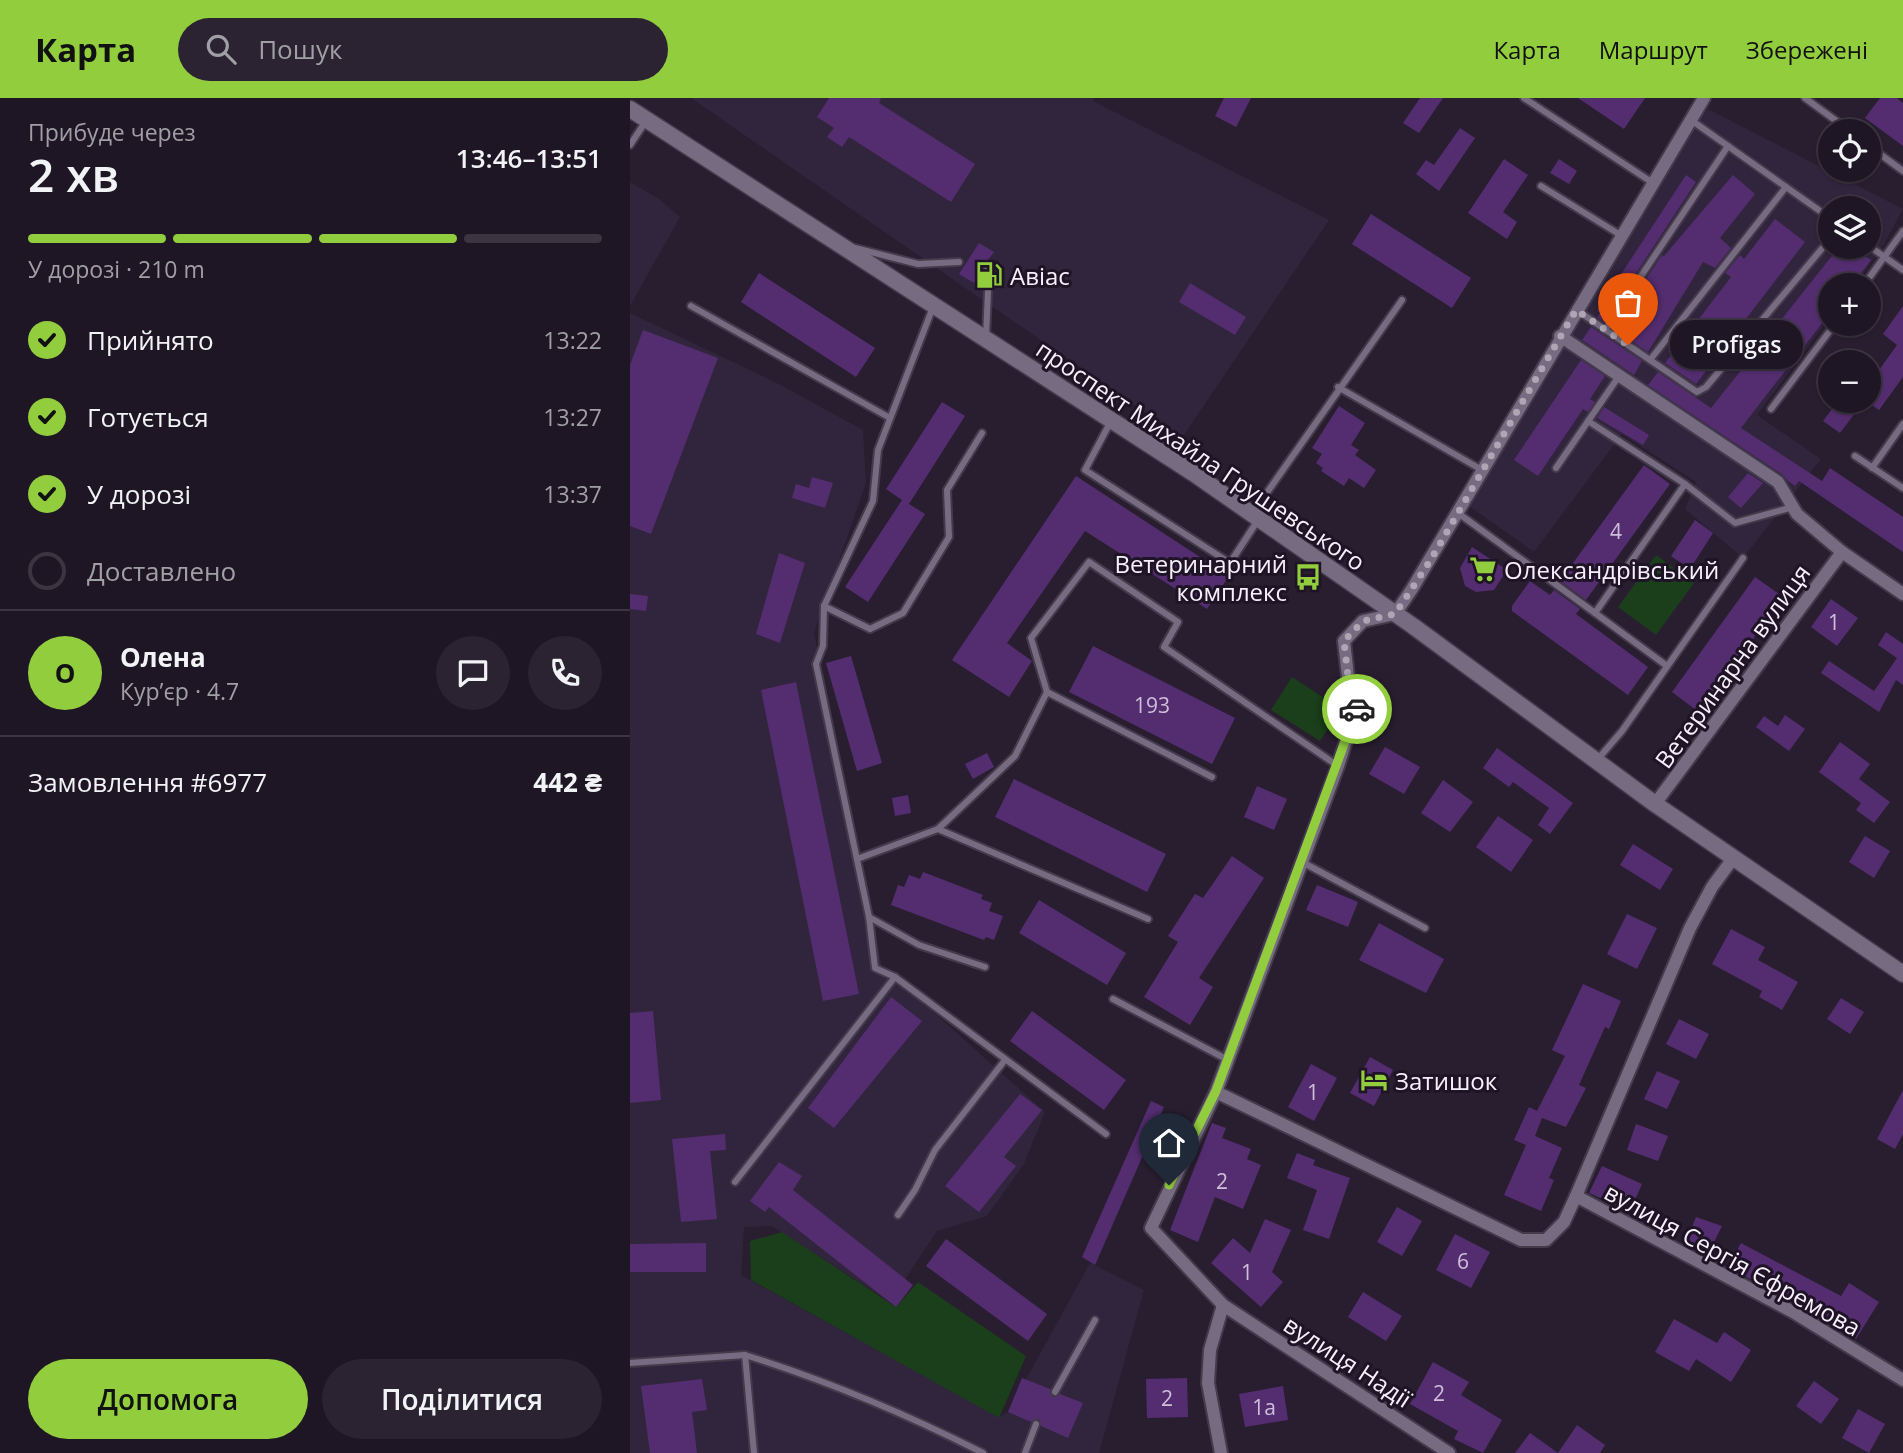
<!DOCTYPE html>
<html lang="uk">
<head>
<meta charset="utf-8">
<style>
	:root { --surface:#1e1624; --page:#2b2331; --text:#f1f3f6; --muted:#a19fa6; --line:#3c3541; --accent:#92cd3e }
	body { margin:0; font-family:"Open Sans",sans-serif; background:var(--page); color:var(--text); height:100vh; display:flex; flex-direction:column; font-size:26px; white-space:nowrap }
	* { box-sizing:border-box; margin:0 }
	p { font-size:23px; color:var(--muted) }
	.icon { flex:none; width:38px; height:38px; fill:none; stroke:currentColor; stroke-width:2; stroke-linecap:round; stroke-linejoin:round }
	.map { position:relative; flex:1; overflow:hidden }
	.details { display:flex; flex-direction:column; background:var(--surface); width:630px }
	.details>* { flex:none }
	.controls { position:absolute; left:1188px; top:21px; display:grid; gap:14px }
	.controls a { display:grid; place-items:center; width:63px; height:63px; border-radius:50%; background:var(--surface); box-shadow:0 2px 5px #0004,0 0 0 2px var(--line); font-size:35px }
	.pin { position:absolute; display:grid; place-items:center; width:60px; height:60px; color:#fff; margin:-72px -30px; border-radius:50% 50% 50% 0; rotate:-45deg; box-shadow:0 0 7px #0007 }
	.pin .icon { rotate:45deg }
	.courier { position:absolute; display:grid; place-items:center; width:70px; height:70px; margin:-35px; border:5px solid #92cd3e; border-radius:50%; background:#fff; color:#222; box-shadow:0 2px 9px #0007 }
	.bubble { position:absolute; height:49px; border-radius:24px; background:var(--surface); box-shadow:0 2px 5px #0004,0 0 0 2px var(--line); font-size:23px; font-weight:600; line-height:49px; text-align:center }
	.headline em { font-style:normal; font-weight:600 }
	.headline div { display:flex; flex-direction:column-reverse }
	.headline { display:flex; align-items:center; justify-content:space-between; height:119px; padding:0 28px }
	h1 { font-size:46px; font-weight:600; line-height:52px }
	.bar { display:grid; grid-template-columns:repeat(4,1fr); gap:10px 7px; align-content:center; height:84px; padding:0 28px }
	.bar i { height:9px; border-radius:5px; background:var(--line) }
	.bar .active { background:var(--accent) }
	.bar p { grid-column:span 4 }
	.line { display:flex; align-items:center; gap:18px; padding:0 28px; border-top:2px solid var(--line) }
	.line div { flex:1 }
	.round { display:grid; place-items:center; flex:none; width:74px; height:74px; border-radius:37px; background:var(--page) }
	ol { padding:0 28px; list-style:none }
	li { display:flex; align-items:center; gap:21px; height:77px }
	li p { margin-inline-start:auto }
	li .icon { padding:7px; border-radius:50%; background:var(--accent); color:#111; stroke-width:4 }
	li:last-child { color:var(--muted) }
	li i { width:38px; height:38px; border:4px solid var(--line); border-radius:50% }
	.action { display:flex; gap:14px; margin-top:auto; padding:14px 28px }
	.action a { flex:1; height:80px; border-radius:42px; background:var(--accent); color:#111; font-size:28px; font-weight:600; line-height:80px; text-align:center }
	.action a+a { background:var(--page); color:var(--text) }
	header { display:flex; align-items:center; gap:42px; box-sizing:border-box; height:98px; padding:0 35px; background:var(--accent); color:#111 }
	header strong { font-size:33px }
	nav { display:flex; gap:38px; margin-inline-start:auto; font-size:24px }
	.search { width:490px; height:63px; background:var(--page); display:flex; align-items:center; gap:18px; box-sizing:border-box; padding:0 24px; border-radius:38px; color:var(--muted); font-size:26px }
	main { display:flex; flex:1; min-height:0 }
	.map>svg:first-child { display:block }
	.built { fill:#31243d; fill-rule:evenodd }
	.green { fill:#1b3f1b }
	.building { fill:#542d70 }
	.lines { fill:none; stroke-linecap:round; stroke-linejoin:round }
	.service-casing { stroke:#433a4a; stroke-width:10 }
	.minor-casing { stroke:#433a4a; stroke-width:16 }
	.tertiary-casing { stroke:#433a4a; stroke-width:19 }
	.service { stroke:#776b82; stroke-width:6 }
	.minor { stroke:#776b82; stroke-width:12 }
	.tertiary { stroke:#776b82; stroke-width:16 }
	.done { stroke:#aea6b5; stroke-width:7; stroke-dasharray:0 12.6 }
	.route { stroke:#92cd3e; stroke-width:9 }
	.labels { text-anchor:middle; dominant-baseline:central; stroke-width:6; stroke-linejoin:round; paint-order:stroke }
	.number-label { font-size:21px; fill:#cebed9 }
	.poi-label { font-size:24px; fill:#f6effc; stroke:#1e1426; text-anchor:start }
	.street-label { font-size:24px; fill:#f6effc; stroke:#1e1426 }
</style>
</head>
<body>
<header>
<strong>Карта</strong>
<div class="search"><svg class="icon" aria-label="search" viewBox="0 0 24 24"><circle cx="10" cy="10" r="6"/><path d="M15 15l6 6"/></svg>Пошук</div>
<nav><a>Карта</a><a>Маршрут</a><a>Збережені</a></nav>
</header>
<main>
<section class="details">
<div class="headline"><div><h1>2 хв</h1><p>Прибуде через</p></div><em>13:46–13:51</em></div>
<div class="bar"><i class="active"></i><i class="active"></i><i class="active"></i><i></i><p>У дорозі · 210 m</p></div>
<ol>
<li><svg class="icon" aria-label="check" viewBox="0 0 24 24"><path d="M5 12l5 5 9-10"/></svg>Прийнято<p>13:22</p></li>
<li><svg class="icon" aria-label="check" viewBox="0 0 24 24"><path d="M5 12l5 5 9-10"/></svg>Готується<p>13:27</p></li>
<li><svg class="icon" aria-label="check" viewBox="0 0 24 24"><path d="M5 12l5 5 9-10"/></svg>У дорозі<p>13:37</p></li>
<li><i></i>Доставлено</li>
</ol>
<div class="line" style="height:126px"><b class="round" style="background:var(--accent);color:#111">О</b><div><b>Олена</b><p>Кур’єр · 4.7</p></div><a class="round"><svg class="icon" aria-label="chat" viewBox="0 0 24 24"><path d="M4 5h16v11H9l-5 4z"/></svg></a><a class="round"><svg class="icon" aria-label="phone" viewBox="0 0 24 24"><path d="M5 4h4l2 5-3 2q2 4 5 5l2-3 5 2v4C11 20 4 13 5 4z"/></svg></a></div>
<div class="line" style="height:91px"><div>Замовлення #6977</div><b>442 ₴</b></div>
<div class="action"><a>Допомога</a><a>Поділитися</a></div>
</section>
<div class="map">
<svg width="1273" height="1355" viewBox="0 0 1273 1355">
	<rect width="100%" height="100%" fill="#281e30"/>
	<g class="built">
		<polygon points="61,0 464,0 463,3 699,122 552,340"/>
		<path d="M1078,11L1273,111L1254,146L1225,187H1200V219L1127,317L1191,361L1113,460L1055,411L1066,384L992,336L904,454L836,406L1064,27ZM1200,110H1239V149H1200Z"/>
		<polygon points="0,84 29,101 50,119 0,208"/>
		<polygon points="0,215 149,286 233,332 236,385 184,535 252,868 415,1014 394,1066 357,1118 307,1133 260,1204 142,1128 114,1129 111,1177 369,1319 378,1314 460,1165 514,1192 469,1355 0,1355"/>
	</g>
	<g class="green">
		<polygon points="1026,457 1064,485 1026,537 988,509"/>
		<polygon points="662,579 711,611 690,643 641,612"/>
		<polygon points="152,1134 266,1209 288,1184 396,1258 369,1320 121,1182 120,1143"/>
	</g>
	<g class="building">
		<polygon points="199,0 251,0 249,5 345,66 321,104 219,39 212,49 197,39 204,30 187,19"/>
		<polygon points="594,0 621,0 606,29 585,18"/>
		<polygon points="790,0 813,0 789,35 773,25"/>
		<polygon points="948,0 1015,0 994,31"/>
		<polygon points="1250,0 1267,0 1273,5 1273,48 1235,20"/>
		<polygon points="830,30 845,40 809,93 786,76 796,62 804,67"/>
		<polygon points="874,61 898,77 873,114 887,124 877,141 838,115"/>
		<polygon points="929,61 947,73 939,86 920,75"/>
		<polygon points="1056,77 1066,84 974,224 967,219 970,215 967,213"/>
		<polygon points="1103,77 1125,96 1090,140 1101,150 1085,170 1073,164 1018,254 983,230 1032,157 1034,158"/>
		<polygon points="741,116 841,180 822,210 722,146"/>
		<polygon points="1145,121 1175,144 1066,286 1035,265 1101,179 1095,175 1110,157 1114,161"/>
		<polygon points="349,145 364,154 358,162 350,164 352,172 344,185 329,176"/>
		<polygon points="1209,149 1223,149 1241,162 1222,187 1200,187 1200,215 1111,330 1192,383 1200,370 1273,419 1273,454 1169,383 1165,388 1158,383 1153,377 1018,287 1028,274 1081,310"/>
		<polygon points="129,175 245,250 226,279 111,204"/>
		<polygon points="560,185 616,219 605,237 549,204"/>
		<polygon points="1273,208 1273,279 1249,312 1239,305 1239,286 1267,247 1253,236"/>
		<polygon points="961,229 1012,263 1004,277 952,242"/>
		<polygon points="13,232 88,260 21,436 0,428 0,267"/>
		<polygon points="951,262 975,278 960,301 965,304 958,314 953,311 908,378 884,362"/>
		<polygon points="1208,303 1234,303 1210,335 1193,323"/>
		<polygon points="312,304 335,318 279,406 295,416 238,504 215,489 272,402 256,391"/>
		<polygon points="709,308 735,325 721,347 729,352 725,357 746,372 734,390 719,380 714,388 691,373 693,370 686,365 692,356 682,350"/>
		<polygon points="974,309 1019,337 1013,347 967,320"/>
		<polygon points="1014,367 1040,386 956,502 930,483"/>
		<polygon points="1118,375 1133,385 1111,410 1098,399"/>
		<polygon points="446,378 599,478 577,511 455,433 377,545 402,563 379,599 322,562"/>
		<polygon points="182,379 203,385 195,410 162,400 166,386 179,390"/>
		<polygon points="1065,422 1083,435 1060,471 1041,458"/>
		<polygon points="842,449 877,472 864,492 846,494 835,488 830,470"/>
		<polygon points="149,455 175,465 150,545 126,536"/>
		<polygon points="1125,479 1153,499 1070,615 1042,594"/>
		<polygon points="900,483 920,497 924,492 950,511 946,516 1018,569 998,597 882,513 882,508"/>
		<polygon points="0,496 18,498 16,513 0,511"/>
		<polygon points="1201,501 1228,520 1207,548 1181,529"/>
		<polygon points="1256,534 1273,546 1273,587 1266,582 1249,614 1191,575 1199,563 1244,593 1267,560 1248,547"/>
		<polygon points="463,548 605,620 582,666 439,594"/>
		<polygon points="221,558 252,665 227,673 196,565"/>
		<polygon points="166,584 229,896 193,903 131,592"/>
		<polygon points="1155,617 1175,631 1159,653 1126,629 1134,618 1148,628"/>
		<polygon points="1210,644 1240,666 1229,681 1260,704 1244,725 1226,712 1231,705 1189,674"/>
		<polygon points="755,649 790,669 774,696 739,676"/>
		<polygon points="867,650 943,705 920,736 908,727 919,710 883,684 879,689 853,670"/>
		<polygon points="357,655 364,669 343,681 335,666"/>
		<polygon points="384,681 536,756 517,794 365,719"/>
		<polygon points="813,682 843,704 820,734 791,715"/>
		<polygon points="627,688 657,701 644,732 614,719"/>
		<polygon points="278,697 281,715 265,718 262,700"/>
		<polygon points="868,718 903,742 881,774 846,749"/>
		<polygon points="1235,738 1260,753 1244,780 1219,764"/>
		<polygon points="1003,746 1043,771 1030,792 990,767"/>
		<polygon points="602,758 634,780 569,880 583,889 560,927 514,899 548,844 538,838 565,796 573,800"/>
		<polygon points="293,774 353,797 351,801 362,805 359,813 373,818 364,842 356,839 354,842 261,807 268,787 274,789 279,777 290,781"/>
		<polygon points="687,787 728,804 718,829 676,812"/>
		<polygon points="409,802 496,855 477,887 389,835"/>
		<polygon points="997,816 1027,830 1007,871 977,856"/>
		<polygon points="749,825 814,861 796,895 729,862"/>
		<polygon points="1101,831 1135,849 1128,862 1168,884 1152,912 1129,899 1132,893 1082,866"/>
		<polygon points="953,886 991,903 979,931 975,929 949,987 956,990 936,1029 912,1020 905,1038 932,1050 919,1080 924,1082 911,1113 874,1097 896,1047 884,1042 899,1009 907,1013 935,958 922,952"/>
		<polygon points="261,899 292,923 204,1030 178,1010"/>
		<polygon points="1211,900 1234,914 1220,936 1197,921"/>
		<polygon points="23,913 31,1002 0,1005 0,915"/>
		<polygon points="402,913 496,982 474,1012 380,943"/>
		<polygon points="1049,921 1079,936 1066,961 1036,946"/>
		<polygon points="740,959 763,972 744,1008 720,995"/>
		<polygon points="681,966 707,980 684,1023 658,1009"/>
		<polygon points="1027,973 1050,983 1037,1011 1014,1001"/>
		<polygon points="1273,992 1273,1036 1265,1051 1247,1041"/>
		<polygon points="390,996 412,1012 374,1059 386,1068 349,1114 315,1088"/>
		<polygon points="521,1003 534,1009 465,1167 452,1159"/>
		<polygon points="582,1025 596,1030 592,1040 621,1051 617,1061 631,1067 613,1111 585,1099 568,1144 540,1132"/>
		<polygon points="1006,1026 1038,1038 1028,1063 997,1052"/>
		<polygon points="95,1036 96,1052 80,1053 87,1121 51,1124 42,1041"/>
		<polygon points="667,1055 685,1062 683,1067 720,1080 699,1141 673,1132 687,1092 657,1080"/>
		<polygon points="149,1064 172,1078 163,1092 283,1187 266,1209 139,1109 135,1114 120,1103"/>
		<polygon points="972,1068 1012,1086 1000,1113 959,1095"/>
		<polygon points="767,1109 792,1123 772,1158 747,1144"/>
		<polygon points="1066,1119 1092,1128 1078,1156 1056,1144"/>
		<polygon points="635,1121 661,1132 642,1174 653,1184 631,1209 581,1165 603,1140 620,1155"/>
		<polygon points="825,1136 860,1154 841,1190 806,1172"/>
		<polygon points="316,1141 417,1216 398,1243 296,1168"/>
		<polygon points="76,1145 76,1174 0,1174 0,1146"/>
		<polygon points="1111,1145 1211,1198 1219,1185 1249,1204 1226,1241 1196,1222 1198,1219 1126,1179 1124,1183 1098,1169"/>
		<polygon points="733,1194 772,1218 756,1243 718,1219"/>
		<polygon points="1044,1221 1087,1245 1094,1234 1121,1252 1101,1284 1066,1261 1059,1273 1025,1254"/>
		<polygon points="803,1264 839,1284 831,1297 872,1322 853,1355 824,1341 828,1333 780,1306"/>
		<polygon points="392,1280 420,1291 423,1299 430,1296 453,1305 438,1340 411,1328 409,1321 401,1324 378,1314"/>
		<polygon points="557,1280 558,1319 517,1320 516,1281"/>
		<polygon points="72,1281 77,1312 62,1314 67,1355 20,1355 11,1288"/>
		<polygon points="1184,1283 1209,1301 1191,1326 1166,1308"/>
		<polygon points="653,1288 658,1322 615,1329 609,1296"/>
		<polygon points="1228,1311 1255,1326 1239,1355 1212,1340"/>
		<polygon points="947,1327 975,1347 970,1355 885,1355 900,1335 928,1355"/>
	</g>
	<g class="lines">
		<defs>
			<g id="service">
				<polyline points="894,0 1023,85"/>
				<polyline points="1175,0 1220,33"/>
				<polyline points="1061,22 1200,120"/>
				<polyline points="0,47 16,23"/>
				<polyline points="1239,48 1273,73"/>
				<polyline points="911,88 992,138"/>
				<polyline points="1239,148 1273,172"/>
				<polyline points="225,150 288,166 329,164"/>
				<polyline points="355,167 359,170 356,239"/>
				<polyline points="1234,187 1273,133"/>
				<polyline points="61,208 260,320"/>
				<polyline points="303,209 248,352 243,403 194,508 193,548 186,566 239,819 245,870 265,879 476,1036"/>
				<polyline points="948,213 1067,294 1076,289 1200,141"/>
				<polyline points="975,232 1098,48"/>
				<polyline points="1020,262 1156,89"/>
				<polyline points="708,289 852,372"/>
				<polyline points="1141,311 1205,226"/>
				<polyline points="481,323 455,372 600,465 628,422"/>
				<polyline points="958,323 1055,386 965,515 1037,568"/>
				<polyline points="1225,358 1273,390"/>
				<polyline points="926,370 989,278"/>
				<polyline points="1242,370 1273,326"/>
				<polyline points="1055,386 1105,425 1163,409"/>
				<polyline points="828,415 965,515"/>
				<polyline points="622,416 772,202"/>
				<polyline points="194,508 240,531 273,515 319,439 317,392 352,335"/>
				<polyline points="417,594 401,540 459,464 548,524 534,549 708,668"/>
				<polyline points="968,661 992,633 1113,460"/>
				<polyline points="308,731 385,658 417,594 582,679"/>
				<polyline points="227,761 308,731 518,821"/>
				<polyline points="672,764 795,830"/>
				<polyline points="239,819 289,847 355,869"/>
				<polyline points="483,901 598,962"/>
				<polyline points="105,1084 265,879"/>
				<polyline points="268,1117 285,1092 305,1052 375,962"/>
				<path d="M115,1257C198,1283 276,1316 353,1355"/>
				<polyline points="0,1265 115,1257 124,1355"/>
				<polyline points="425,1294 465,1222"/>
				<polyline points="395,1355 406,1326"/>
			</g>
			<g id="minor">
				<polyline points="930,238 1148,384 1167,416 1212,454 1273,496"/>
				<polyline points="1025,706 1212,454"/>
				<polyline points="586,994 891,1142 916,1142 934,1124 946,1098 1163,1214 1273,1282"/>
				<polyline points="946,1098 1060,830 1082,789 1104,759"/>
				<polyline points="593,1207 819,1355"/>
				<polyline points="591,1355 578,1285 580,1252 593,1207 521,1130 586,994 708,668 727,609 718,579 714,543 733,523 765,516 782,491 1074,0"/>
			</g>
			<polyline id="tertiary" points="0,11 563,375 783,528 1025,706 1273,876"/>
		</defs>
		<use href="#service" class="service-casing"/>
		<use href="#minor" class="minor-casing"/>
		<use href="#tertiary" class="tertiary-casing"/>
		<use href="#service" class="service"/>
		<use href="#minor" class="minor"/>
		<use href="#tertiary" class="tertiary"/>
	</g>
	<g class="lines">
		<polyline class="done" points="727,611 718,579 714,543 733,523 765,516 800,463 946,212 998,247"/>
		<polyline class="route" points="539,1087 586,993 727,611"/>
	</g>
	<defs>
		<symbol id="fuel-bare" viewBox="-9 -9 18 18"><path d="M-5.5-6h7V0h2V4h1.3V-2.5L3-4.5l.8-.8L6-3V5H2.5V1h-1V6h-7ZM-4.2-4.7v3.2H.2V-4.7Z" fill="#92cd3e" stroke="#1e1426" stroke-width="2.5" paint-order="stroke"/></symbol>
		<symbol id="supermarket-bare" viewBox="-9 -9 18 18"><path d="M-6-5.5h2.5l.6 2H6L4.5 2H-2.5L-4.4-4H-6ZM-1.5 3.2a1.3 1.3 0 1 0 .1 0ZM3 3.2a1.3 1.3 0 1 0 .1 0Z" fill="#92cd3e" stroke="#1e1426" stroke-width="2.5" paint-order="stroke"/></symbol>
		<symbol id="bus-bare" viewBox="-9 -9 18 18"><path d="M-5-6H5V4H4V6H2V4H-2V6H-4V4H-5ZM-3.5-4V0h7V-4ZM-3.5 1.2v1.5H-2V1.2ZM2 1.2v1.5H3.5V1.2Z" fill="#92cd3e" stroke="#1e1426" stroke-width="2.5" paint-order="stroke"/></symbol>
		<symbol id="hotel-bare" viewBox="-9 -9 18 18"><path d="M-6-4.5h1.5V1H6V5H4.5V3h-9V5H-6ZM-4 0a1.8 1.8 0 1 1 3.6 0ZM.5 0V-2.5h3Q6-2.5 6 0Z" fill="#92cd3e" stroke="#1e1426" stroke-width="2.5" paint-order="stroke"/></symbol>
	</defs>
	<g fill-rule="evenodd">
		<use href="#fuel-bare" x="340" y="158" width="38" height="38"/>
		<use href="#supermarket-bare" x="834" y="452" width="38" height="38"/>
		<use href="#bus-bare" x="659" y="460" width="38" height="38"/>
		<use href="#hotel-bare" x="725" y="963" width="38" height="38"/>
	</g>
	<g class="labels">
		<g class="number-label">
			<text x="986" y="433">4</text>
			<text x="1204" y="524">1</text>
			<text x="522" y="607">193</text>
			<text x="683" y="994">1</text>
			<text x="592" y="1083">2</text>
			<text x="833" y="1163">6</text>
			<text x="617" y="1174">1</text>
			<text x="809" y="1295">2</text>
			<text x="537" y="1300">2</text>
			<text x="634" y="1309">1а</text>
		</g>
		<g class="poi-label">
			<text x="380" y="177">Авіас</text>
			<text x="657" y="465" text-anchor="end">Ветеринарний<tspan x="657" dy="28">комплекс</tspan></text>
			<text x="874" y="471">Олександрівський</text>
			<text x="765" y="982">Затишок</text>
		</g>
		<g class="street-label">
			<text transform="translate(571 357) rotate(34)">проспект Михайла Грушевського</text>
			<text transform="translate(1102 568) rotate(-54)">Ветеринарна вулиця</text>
			<text transform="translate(1103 1161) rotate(29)">вулиця Сергія Єфремова</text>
			<text transform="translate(718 1263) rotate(33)">вулиця Надії</text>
		</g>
	</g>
</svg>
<div class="controls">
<a><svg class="icon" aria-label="locate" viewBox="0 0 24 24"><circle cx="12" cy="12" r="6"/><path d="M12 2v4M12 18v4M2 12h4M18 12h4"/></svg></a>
<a><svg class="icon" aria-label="layers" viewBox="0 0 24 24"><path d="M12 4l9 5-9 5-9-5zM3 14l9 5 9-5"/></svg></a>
<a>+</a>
<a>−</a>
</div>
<div class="pin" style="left:998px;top:247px;background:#ea580c"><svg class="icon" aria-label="bag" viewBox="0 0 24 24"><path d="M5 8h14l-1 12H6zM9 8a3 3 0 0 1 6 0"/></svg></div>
<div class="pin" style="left:539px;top:1087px;background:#1f2937"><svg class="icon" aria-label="home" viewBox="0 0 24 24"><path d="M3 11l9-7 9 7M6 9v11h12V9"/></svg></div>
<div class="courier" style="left:727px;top:611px"><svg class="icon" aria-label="car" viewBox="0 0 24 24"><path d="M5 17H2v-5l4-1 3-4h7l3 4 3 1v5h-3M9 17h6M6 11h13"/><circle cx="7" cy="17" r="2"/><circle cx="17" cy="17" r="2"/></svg></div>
<div class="bubble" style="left:1040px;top:222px;width:133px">Profigas</div>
</div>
</main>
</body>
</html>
